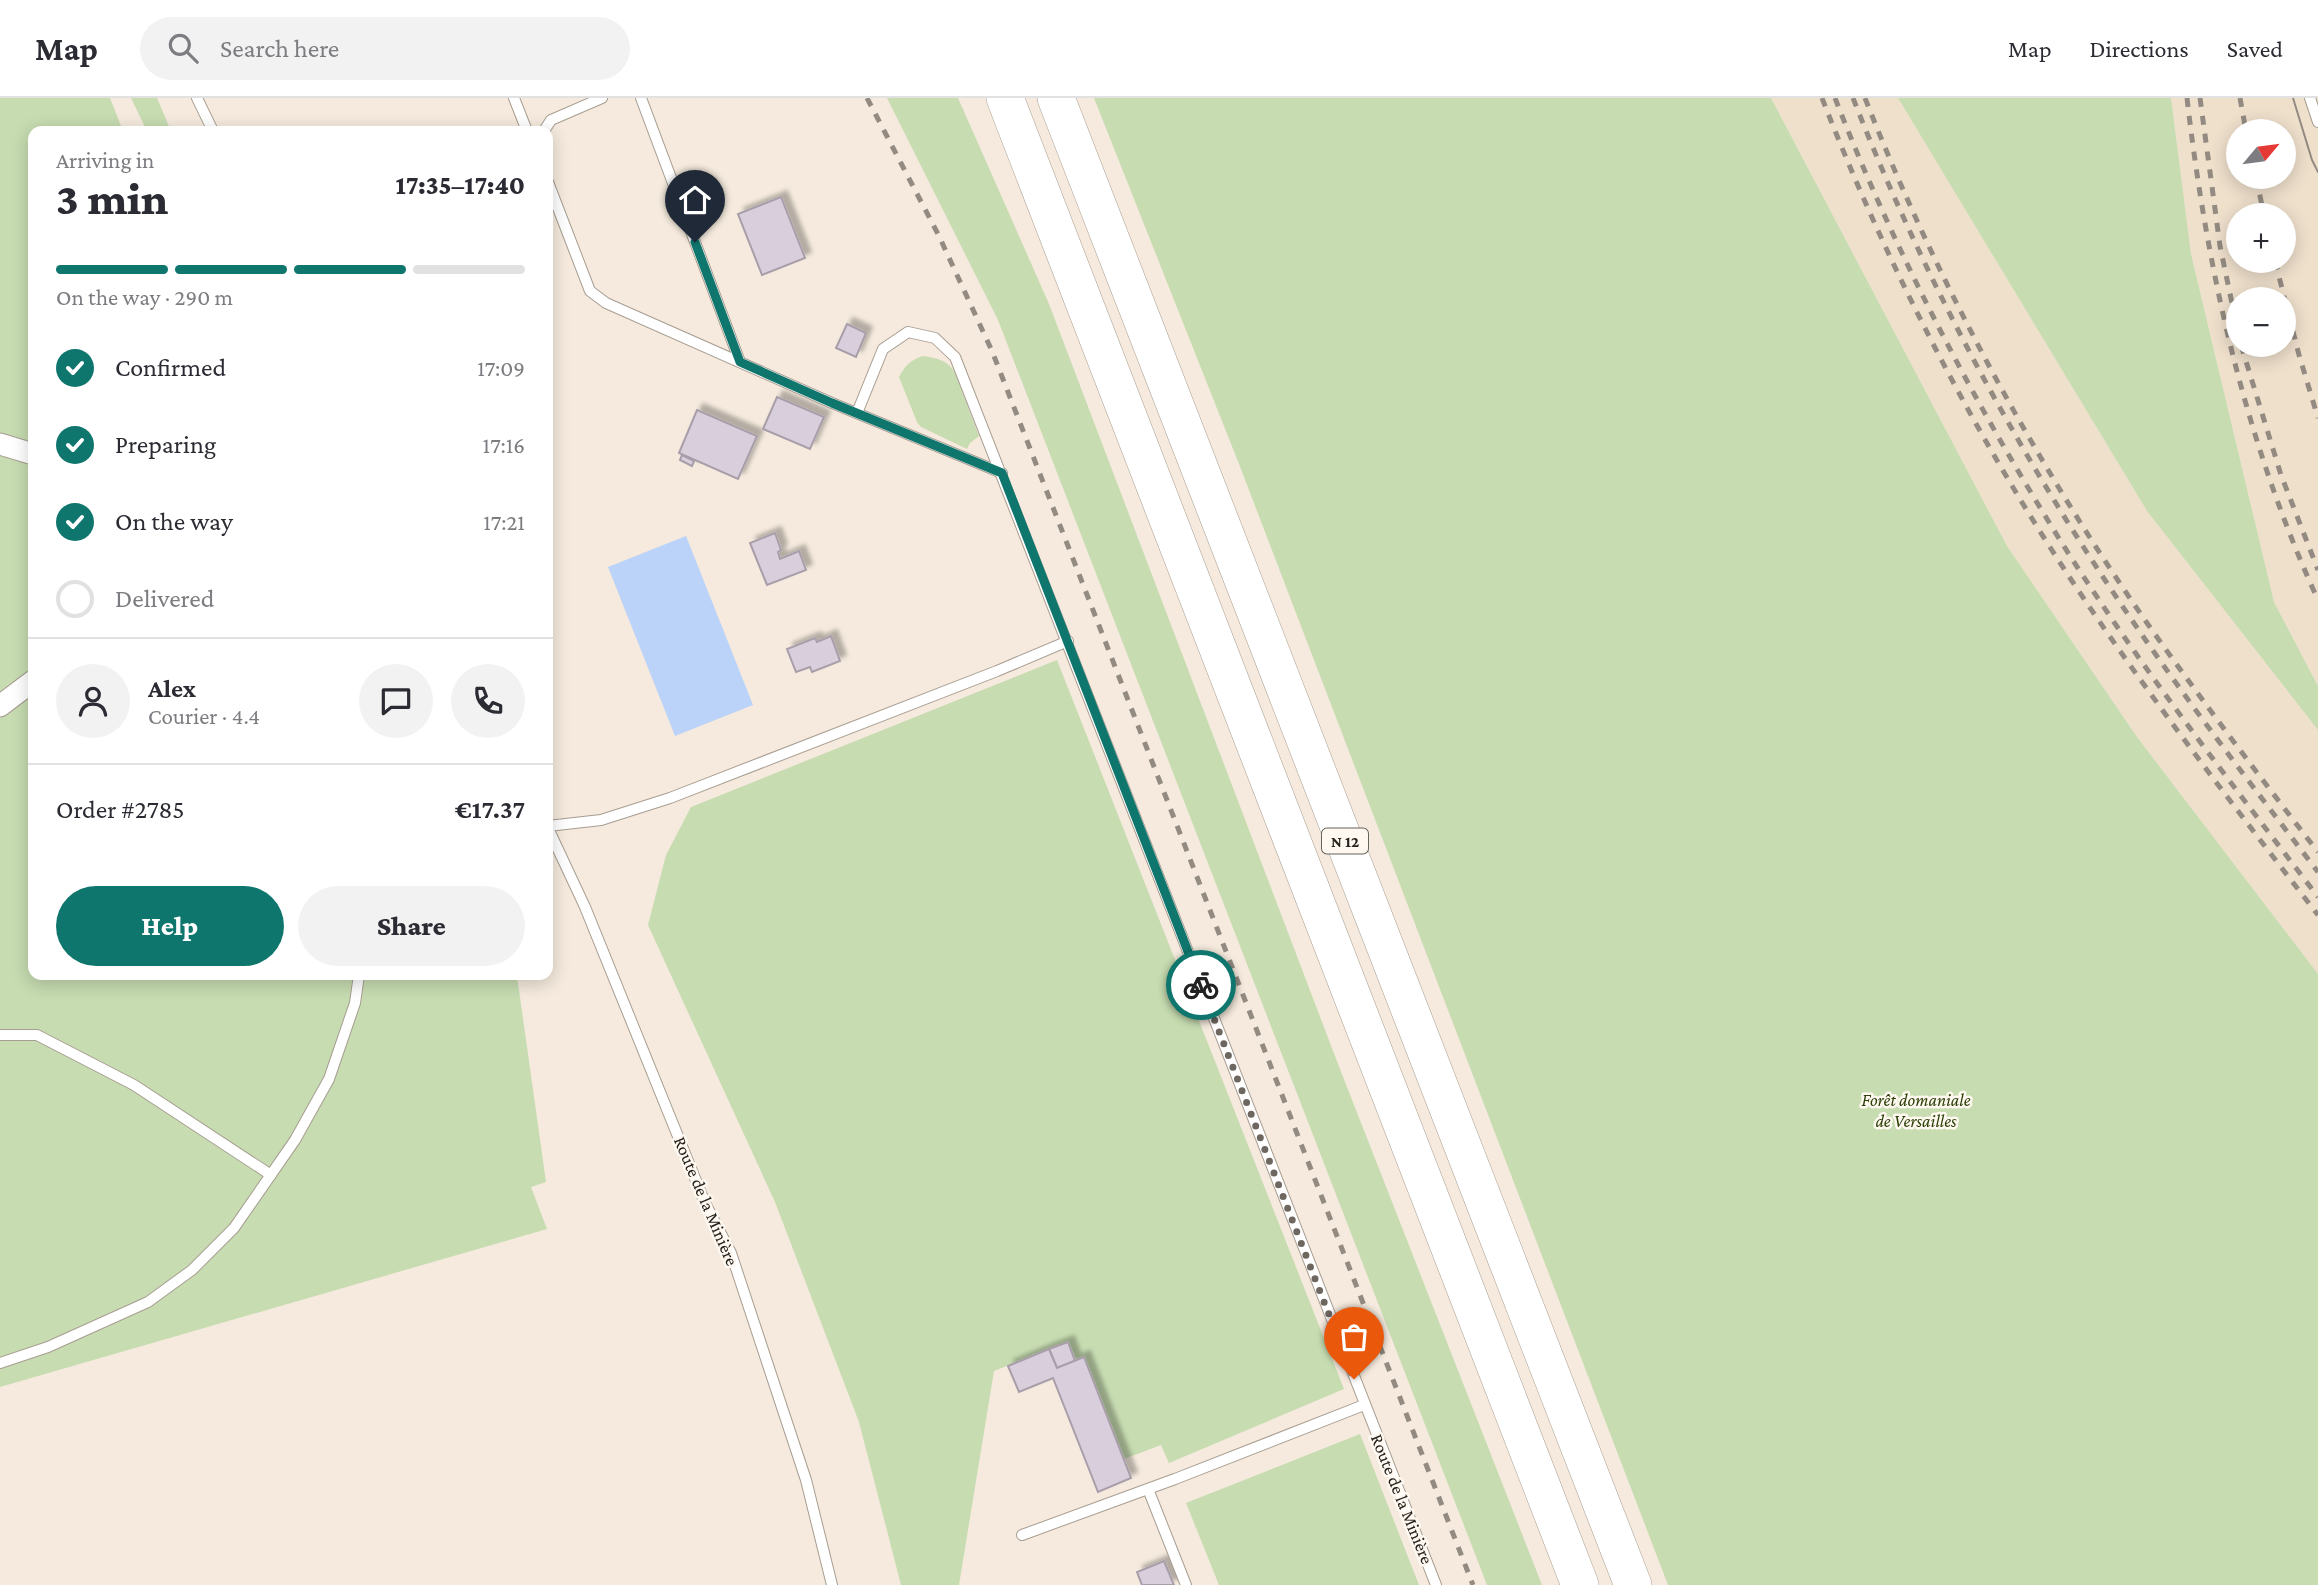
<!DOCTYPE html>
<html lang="en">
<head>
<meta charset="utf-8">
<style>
	:root { --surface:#fff; --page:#f2f2f3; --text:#2b2b33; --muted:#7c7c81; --line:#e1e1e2; --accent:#0f766e }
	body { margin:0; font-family:"Crimson Pro",serif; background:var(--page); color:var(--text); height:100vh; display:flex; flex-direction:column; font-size:26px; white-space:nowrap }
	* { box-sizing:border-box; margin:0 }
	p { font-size:23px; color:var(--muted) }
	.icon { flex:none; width:38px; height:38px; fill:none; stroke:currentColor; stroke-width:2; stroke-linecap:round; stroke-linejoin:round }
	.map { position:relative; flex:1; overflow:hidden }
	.panel { position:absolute; left:28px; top:28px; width:525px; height:854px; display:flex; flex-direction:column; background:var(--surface); border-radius:14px; box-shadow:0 4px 18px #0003 }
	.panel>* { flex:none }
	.needle { width:46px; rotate:61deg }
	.buttons { position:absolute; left:2226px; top:21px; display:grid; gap:14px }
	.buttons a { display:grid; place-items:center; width:70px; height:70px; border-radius:50%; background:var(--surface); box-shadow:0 4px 18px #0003; font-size:35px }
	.pin { position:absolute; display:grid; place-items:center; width:60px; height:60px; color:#fff; margin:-72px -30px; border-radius:50% 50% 50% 0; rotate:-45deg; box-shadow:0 0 7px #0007 }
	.pin .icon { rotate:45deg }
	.courier { position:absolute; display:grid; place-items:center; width:70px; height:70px; margin:-35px; border:5px solid #0f766e; border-radius:50%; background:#fff; color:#222; box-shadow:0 2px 9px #0007 }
	.summary em { font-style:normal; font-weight:800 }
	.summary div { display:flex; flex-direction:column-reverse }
	.summary { display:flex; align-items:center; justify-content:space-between; height:119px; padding:0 28px }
	h1 { font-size:46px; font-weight:800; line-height:52px }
	.bar { display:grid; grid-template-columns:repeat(4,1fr); gap:10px 7px; align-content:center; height:84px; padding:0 28px }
	.bar i { height:9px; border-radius:5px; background:var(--line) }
	.bar .active { background:var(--accent) }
	.bar p { grid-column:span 4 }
	.line { display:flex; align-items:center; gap:18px; padding:0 28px; border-top:2px solid var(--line) }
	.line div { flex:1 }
	.round { display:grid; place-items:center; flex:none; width:74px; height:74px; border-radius:37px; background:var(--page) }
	ol { padding:0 28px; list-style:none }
	li { display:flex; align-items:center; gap:21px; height:77px }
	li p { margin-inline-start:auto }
	li .icon { padding:7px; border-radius:50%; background:var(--accent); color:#fff; stroke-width:4 }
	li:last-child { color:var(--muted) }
	li i { width:38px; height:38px; border:4px solid var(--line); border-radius:50% }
	.cta { display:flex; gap:14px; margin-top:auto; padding:14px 28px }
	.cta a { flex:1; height:80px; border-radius:42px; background:var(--accent); color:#fff; font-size:28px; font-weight:800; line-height:80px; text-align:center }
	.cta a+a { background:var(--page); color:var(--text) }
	header { display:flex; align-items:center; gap:42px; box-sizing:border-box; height:98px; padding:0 35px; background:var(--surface); border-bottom:2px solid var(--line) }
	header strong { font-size:33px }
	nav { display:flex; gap:38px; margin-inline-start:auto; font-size:24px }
	.search { width:490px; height:63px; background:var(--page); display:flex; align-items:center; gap:18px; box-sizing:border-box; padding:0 24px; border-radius:38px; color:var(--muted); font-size:26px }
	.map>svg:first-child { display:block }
	.built { fill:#efe0cc; fill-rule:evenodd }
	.green { fill:#c7dcb1 }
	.water { fill:#bbd3f9 }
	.building { fill:#d9cfdc; stroke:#a89eaa; stroke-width:2; filter:url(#shadow) }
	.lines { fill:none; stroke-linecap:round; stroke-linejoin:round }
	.lane-casing { stroke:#a79d91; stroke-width:12 }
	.street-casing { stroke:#a79d91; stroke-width:23 }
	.highway-casing { stroke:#a79d91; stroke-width:38 }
	.lane { stroke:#fff; stroke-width:10 }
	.street { stroke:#fff; stroke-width:21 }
	.highway { stroke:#fff; stroke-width:37 }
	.tram { stroke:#938b82; stroke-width:2 }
	.rail { stroke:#938b82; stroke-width:5; stroke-dasharray:9 9; stroke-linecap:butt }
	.done { stroke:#6d6760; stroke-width:7; stroke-dasharray:0 12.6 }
	.route { stroke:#0f766e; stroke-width:9 }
	.labels { text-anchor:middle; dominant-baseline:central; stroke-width:5; stroke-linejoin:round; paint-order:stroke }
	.shield { fill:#fef8f0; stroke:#65625c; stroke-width:2 }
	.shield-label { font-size:16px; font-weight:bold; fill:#24211c }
	.park-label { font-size:18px; font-style:italic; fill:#2b4007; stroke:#fef8f0 }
	.street-label { font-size:18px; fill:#24211c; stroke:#fef8f0 }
</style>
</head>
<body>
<header>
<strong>Map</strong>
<div class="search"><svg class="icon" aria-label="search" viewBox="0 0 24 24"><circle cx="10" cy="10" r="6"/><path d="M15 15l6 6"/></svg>Search here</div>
<nav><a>Map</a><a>Directions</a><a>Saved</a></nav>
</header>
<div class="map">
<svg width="2318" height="1487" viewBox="0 0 2318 1487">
	<defs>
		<filter id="shadow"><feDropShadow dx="6" dy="-6" stdDeviation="2" flood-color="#0004"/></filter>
	</defs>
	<rect width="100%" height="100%" fill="#f5eadd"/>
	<g class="built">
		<polygon points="1771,0 1898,0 2147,413 2318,632 2318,876 2137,639 2007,448"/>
		<path d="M2171,0H2318V588L2274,504L2191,156ZM2238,33H2284V79H2238ZM2238,117H2284V163H2238ZM2238,201H2284V247H2238Z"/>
	</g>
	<g class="green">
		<polygon points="0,0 110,0 123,33 33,33 33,877 515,877 518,885 546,1084 531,1089 547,1131 0,1289"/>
		<polygon points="131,0 157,0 171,33 147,33"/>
		<polygon points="887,0 958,0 1049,206 1338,966 1542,1487 1487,1487 998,222"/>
		<polygon points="1094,0 1771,0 2007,448 2137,639 2318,876 2318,1487 1668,1487 1239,366"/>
		<polygon points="1898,0 2171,0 2191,156 2274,504 2318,588 2318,632 2147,413"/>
		<path d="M923,258C937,260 948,262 955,275L979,338L970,345L967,351L921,329L917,324L899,279C905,268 910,262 923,258Z"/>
		<polygon points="1057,562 1344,1291 1169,1365 1161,1347 1124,1361 1068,1244 994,1273 959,1487 901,1487 859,1324 775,1104 648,827 666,757 691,709"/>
		<polygon points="1360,1336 1419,1487 1219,1487 1186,1405"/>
	</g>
	<polygon class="water" points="686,438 753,607 675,638 608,469"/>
	<g class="building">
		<polygon points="781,99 805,160 762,177 738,116"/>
		<polygon points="847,226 866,235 856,259 836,250"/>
		<polygon points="777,299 824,319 810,351 763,331"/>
		<polygon points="697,312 757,338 738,381 679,355"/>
		<polygon points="682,357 694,363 692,368 680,362"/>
		<polygon points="775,435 781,452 778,454 780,461 799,453 806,472 767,487 750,445"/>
		<polygon points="831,538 840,563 812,574 810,569 796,574 787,551 815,540 817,544"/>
		<polygon points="1068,1244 1075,1263 1057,1270 1049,1251"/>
		<polygon points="1049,1251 1057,1270 1084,1259 1131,1380 1098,1394 1053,1280 1019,1294 1008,1268"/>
		<polygon points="1164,1463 1174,1487 1142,1487 1137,1474"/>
	</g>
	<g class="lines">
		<defs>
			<g id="lane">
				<polyline points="197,0 213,33"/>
				<polyline points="514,0 527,33"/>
				<polyline points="641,0 740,264"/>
				<polyline points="2310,0 2318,24"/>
				<polyline points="544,33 551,22 602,0"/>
				<polyline points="548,84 590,193 606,205 832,305 1002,375"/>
				<polyline points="857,315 883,251 908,234 935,240 955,259 1436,1487"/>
				<polyline points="548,728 601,722 670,700 997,573 1068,543"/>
				<polyline points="548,730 585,809 705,1105 731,1155 806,1382 832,1487"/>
				<polyline points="0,937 37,937 134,987 271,1077"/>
				<polyline points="0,1265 48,1249 148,1204 192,1172 234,1130 295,1042 329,981 355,905 359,877"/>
				<polyline points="1148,1391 1186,1487"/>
				<polyline points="1022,1437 1175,1381 1364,1307"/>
			</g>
			<g id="street">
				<polyline points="0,346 33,356"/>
				<polyline points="0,608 33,583"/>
			</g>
			<g id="highway">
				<polyline points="1005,0 1580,1487"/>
				<polyline points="1056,0 1633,1487"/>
			</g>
		</defs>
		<use href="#lane" class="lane-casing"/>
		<use href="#street" class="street-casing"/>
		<use href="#highway" class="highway-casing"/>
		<use href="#lane" class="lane"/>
		<use href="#street" class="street"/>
		<use href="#highway" class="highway"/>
		<polyline class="tram" points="2293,0 2312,62 2318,74"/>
		<g class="rail">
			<polyline points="867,0 939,138 992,253 1473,1487"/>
			<path d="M1822,0C1887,167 1971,330 2070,480C2147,596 2233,707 2318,817"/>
			<path d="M1835,0C1891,144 1963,284 2044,416C2125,550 2223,674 2318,799"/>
			<path d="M1853,0C1926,187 2024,366 2138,531C2195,614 2257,694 2318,774"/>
			<path d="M1865,0C1937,184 2034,363 2147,525C2202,603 2260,679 2318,754"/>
			<path d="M2187,0C2207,173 2245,343 2318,502"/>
			<polyline points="2200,0 2220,148 2238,234"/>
			<polyline points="2240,0 2246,33"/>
			<polyline points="2256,79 2264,117"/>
			<polyline points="2275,163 2299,257 2318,320"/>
			<polyline points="2241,247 2281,377 2318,472"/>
		</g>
	</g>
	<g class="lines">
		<polyline class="done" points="1201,887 1354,1281"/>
		<polyline class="route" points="695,144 740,264 832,305 1002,375 1201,887"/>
	</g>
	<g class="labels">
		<rect class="shield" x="1322" y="730.5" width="46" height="25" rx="5"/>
		<g class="shield-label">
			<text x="1345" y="743">N 12</text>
		</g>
		<g class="park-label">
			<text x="1916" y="1002">Forêt domaniale<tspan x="1916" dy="21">de Versailles</tspan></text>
		</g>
		<g class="street-label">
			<text transform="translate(706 1103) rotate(67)">Route de la Minière</text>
			<text transform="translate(1402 1401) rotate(68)">Route de la Minière</text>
		</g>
	</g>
</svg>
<div class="buttons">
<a><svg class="needle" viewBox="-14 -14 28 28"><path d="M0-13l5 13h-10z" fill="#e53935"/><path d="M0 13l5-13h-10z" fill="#7c7c81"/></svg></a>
<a>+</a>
<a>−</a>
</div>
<div class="pin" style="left:1354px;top:1281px;background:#ea580c"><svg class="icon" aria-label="bag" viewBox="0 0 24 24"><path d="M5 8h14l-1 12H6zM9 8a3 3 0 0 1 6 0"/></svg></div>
<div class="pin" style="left:695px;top:144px;background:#1f2937"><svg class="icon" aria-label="home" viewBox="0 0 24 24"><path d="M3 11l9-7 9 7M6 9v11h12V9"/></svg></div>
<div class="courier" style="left:1201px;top:887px"><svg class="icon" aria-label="bike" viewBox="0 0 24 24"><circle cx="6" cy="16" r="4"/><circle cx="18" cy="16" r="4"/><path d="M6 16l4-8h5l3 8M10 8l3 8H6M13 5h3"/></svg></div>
<section class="panel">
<div class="summary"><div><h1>3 min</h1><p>Arriving in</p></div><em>17:35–17:40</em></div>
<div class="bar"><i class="active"></i><i class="active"></i><i class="active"></i><i></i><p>On the way · 290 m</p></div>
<ol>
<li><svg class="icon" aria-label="check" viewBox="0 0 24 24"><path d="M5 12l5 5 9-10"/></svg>Confirmed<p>17:09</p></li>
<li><svg class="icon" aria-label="check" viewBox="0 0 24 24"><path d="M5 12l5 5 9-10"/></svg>Preparing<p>17:16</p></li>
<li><svg class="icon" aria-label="check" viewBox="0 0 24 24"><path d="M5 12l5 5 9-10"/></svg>On the way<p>17:21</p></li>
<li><i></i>Delivered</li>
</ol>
<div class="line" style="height:126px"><a class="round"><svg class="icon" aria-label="person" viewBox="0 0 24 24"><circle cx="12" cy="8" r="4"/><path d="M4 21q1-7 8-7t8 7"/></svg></a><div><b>Alex</b><p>Courier · 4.4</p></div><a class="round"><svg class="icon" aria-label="chat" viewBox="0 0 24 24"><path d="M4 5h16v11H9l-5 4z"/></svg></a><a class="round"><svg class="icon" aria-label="phone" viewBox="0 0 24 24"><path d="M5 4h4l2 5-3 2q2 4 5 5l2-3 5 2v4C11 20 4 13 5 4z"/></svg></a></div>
<div class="line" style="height:91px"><div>Order #2785</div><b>€17.37</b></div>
<div class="cta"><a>Help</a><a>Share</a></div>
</section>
</div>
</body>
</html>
